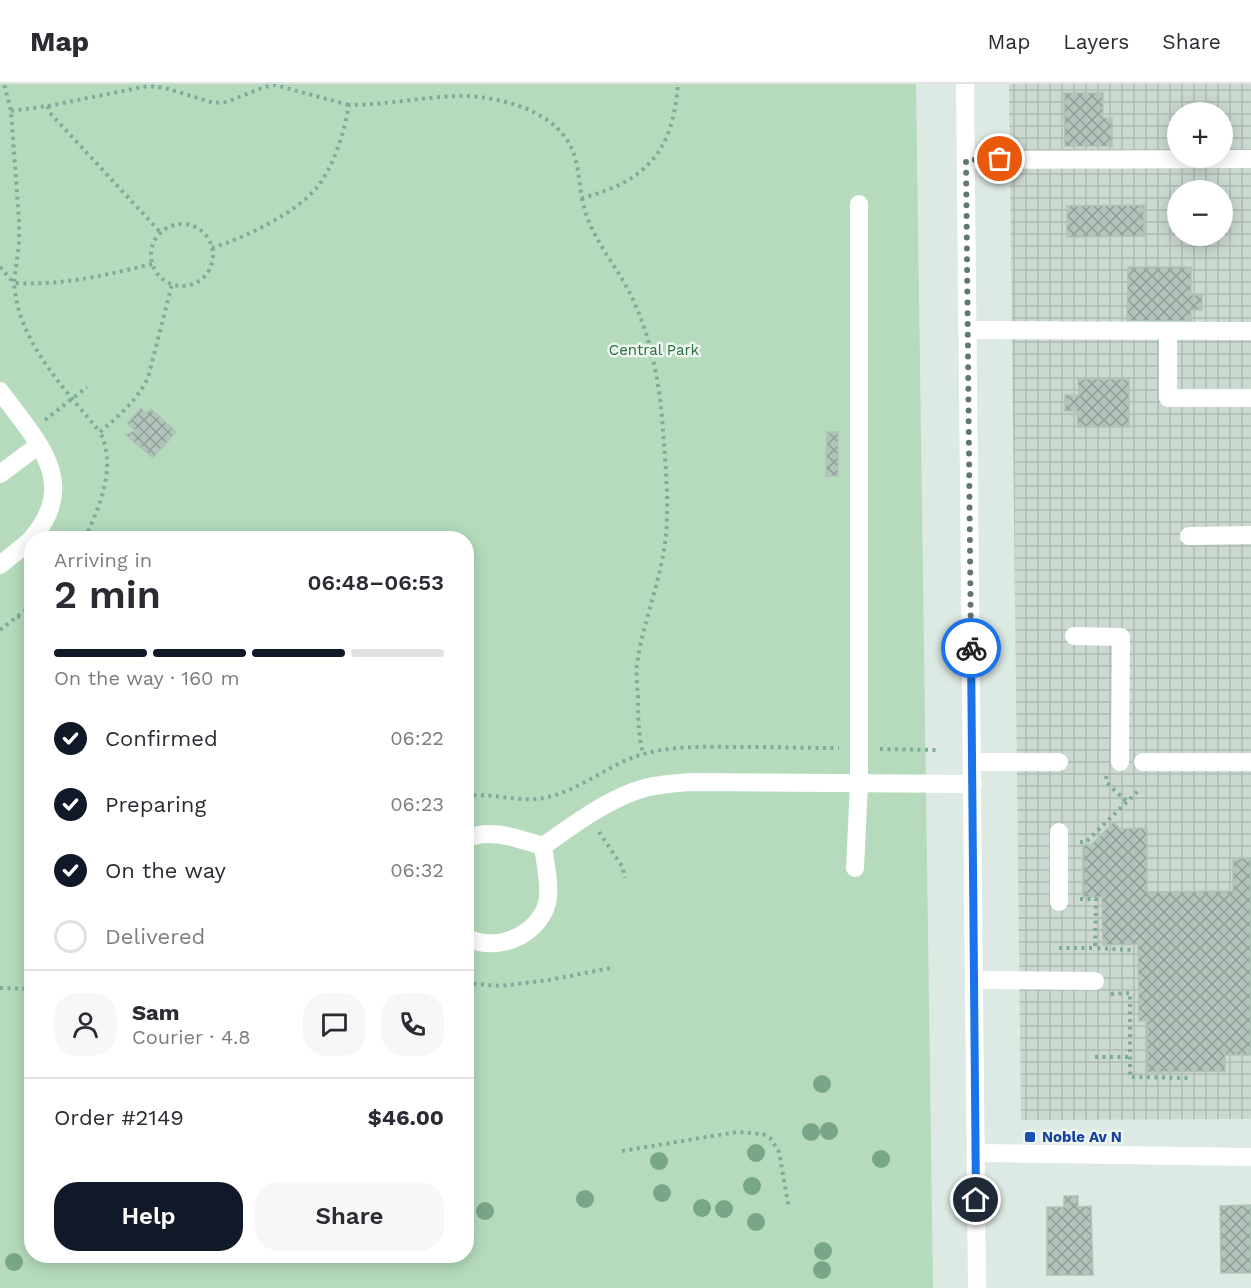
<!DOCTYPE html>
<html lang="en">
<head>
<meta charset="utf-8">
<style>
	:root { --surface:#fff; --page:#f7f7f7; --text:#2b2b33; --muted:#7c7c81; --line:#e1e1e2; --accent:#111827 }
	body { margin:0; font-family:"Work Sans",sans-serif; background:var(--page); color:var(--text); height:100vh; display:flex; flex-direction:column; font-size:22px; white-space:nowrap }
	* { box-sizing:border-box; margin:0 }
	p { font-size:20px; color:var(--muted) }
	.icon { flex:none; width:33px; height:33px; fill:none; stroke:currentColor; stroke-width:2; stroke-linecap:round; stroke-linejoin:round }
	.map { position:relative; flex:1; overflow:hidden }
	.details { position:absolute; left:24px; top:447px; width:450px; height:732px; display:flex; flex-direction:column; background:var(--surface); border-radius:24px; box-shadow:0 3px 15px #0003 }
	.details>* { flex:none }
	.buttons { position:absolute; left:1167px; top:18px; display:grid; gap:12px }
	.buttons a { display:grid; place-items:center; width:66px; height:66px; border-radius:50%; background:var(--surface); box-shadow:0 3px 15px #0003; font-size:30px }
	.pin { position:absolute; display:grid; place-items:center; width:51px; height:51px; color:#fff; margin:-26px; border:3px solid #fff; border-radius:50%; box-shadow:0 2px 6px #0007 }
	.courier { position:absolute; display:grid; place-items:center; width:60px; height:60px; margin:-30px; border:4px solid #1a73e8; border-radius:50%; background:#fff; color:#222; box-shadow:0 2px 8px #0007 }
	.headline em { font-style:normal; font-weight:600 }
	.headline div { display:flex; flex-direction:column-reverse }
	.headline { display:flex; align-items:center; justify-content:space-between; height:102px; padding:0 30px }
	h1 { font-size:39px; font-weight:600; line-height:45px }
	.bar { display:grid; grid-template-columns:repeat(4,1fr); gap:9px 6px; align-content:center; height:72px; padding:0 30px }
	.bar i { height:8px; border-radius:4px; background:var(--line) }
	.bar .on { background:var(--accent) }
	.bar p { grid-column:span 4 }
	.line { display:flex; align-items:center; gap:15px; padding:0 30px; border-top:2px solid var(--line) }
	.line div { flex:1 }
	.round { display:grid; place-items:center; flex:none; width:63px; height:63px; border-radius:24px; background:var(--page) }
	ol { padding:0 30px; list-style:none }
	li { display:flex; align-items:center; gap:18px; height:66px }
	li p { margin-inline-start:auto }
	li .icon { padding:6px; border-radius:50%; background:var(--accent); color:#fff; stroke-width:4 }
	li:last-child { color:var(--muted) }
	li i { width:33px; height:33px; border:3px solid var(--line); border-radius:50% }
	.action { display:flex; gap:12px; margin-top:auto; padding:12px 30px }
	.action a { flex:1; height:69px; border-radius:24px; background:var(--accent); color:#fff; font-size:24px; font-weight:600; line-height:69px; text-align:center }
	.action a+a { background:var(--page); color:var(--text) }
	header { display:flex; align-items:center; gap:36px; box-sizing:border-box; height:84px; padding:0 30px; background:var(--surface); border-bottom:2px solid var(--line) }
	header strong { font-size:28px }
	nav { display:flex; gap:33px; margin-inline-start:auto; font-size:21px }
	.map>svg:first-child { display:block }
	.industrial { fill:url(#industrial-grid); fill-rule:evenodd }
	.park { fill:#b5dbbc; fill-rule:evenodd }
	.building { fill:url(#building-cross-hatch); stroke:#b0c3b9; stroke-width:1.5 }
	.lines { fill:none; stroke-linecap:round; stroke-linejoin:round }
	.path { stroke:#7dad9a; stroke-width:4; stroke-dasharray:3 4.5; stroke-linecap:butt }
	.minor { stroke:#fff; stroke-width:18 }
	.tree { fill:#7aa688 }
	.done { stroke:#62776e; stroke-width:6; stroke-dasharray:0 10.8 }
	.route { stroke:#1a73e8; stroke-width:8 }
	.transit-dot { fill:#1a4fb4; stroke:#edf6f1; stroke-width:2 }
	.labels { text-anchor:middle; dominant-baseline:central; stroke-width:5; stroke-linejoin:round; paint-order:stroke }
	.park-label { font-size:15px; fill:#296f3e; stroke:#edf6f1 }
	.transit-label { font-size:15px; font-weight:bold; fill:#164399; stroke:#edf6f1; text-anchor:start }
</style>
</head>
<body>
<header>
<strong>Map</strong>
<nav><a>Map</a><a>Layers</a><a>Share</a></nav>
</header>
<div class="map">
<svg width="1251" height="1204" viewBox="0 0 1251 1204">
	<defs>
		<pattern id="industrial-grid" width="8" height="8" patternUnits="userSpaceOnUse" patternTransform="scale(1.5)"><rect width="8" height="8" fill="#cbd9d1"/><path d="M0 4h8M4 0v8" fill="none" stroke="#aebbb4"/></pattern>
		<pattern id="building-cross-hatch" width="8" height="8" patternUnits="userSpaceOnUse" patternTransform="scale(1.5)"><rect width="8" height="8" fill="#b2c4bb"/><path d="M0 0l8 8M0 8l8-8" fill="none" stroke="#90a098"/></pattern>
	</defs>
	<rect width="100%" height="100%" fill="#dde9e3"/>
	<path class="industrial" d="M1009,0H1251V1035L1021,1036ZM1178,28H1222V74H1178ZM1178,106H1222V152H1178Z"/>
	<path class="park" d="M0,0H916L933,1204H0ZM32,454H466V1172H32Z"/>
	<g class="building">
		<polygon points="1064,9 1103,9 1103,34 1112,34 1112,62 1065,62"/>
		<polygon points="1144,121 1144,152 1067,153 1067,122"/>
		<polygon points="1128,183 1191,183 1191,211 1202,211 1202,226 1191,226 1191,237 1127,237"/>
		<polygon points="1078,295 1129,295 1129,343 1078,343 1077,327 1065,327 1065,311 1079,311"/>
		<polygon points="141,324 146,329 151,325 176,348 153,374 126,351 135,346 127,340"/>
		<polygon points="827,348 838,348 838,392 826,392"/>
		<polygon points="1114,738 1120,745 1147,744 1147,808 1233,807 1233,774 1251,774 1251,971 1225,971 1225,987 1147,988 1147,937 1139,937 1138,860 1103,861 1102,813 1083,813 1083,761 1091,761"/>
		<polygon points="1064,1112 1078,1112 1078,1123 1091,1122 1093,1191 1047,1191 1047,1123 1064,1123"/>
		<polygon points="1251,1121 1251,1189 1221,1189 1220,1122"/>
	</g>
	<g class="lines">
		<g class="path">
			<polyline points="48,22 148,2 165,4 214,19 227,18 264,3 275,1 349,21"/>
			<polyline points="11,27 48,22 49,28 161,149"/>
			<path d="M582,114C589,151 609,171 626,202C648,242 658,289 662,333C665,375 670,419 665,460C659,501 643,539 637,580C636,590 637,601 638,611C638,631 638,650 643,670"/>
			<circle cx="182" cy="171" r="31"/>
			<path d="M212,164C244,154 297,129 318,102C335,79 344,49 349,21C388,21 425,12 464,12C499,13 547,25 567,56C579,74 578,94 582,114C647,97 673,67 678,0"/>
			<path d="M152,180C107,191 61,202 14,199C18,258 64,304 100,348C119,332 137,316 148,294L172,200"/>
			<polyline points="0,183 14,199 19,160 19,137 11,27 4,0"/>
			<polyline points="45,336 87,303"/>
			<path d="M85,454C100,422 117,382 100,348"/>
			<polyline points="17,533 32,531"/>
			<polyline points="0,546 32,521"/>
			<polyline points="880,665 938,666"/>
			<polyline points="1106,692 1107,699 1127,718"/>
			<path d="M466,712C494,708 521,720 548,713C580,706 611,679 643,670C676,661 710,663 743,663C775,663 807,664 839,664"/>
			<polyline points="599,748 622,782 625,794"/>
			<polyline points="1080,758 1086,758 1139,706"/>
			<polyline points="1080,815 1096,815 1095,864 1131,866"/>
			<polyline points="1059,864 1095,864"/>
			<polyline points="466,899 501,902 549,896 611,884"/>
			<polyline points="0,904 32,905"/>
			<polyline points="1111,910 1130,909 1130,993 1189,994"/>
			<polyline points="1095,973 1130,973"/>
			<polyline points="622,1067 737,1048 763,1050 770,1054 779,1068 789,1125"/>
		</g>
		<g class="minor">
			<polyline points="965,0 977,1204"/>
			<polyline points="966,76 1251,75"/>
			<polyline points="968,246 1251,247"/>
			<polyline points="1168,248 1168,314 1251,314"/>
			<path d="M0,307C35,355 81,398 32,454"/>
			<polyline points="0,390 39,361"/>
			<polyline points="1189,452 1251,451"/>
			<polyline points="0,481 32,455"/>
			<polyline points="1074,552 1121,553 1120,678"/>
			<polyline points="972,678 1059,678"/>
			<polyline points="1143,678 1251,678"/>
			<path d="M466,755C491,743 518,755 543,762C545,779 551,802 547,819C539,851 495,870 466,853"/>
			<path d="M543,762C574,741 608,714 645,704C660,700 676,699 692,698L973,700"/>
			<polyline points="855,784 859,700 859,120"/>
			<polyline points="1059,818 1059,748"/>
			<polyline points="974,896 1095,897"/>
			<polyline points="976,1069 1251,1073"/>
		</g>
	</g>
	<g class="tree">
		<circle cx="822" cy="1000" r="9"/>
		<circle cx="829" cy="1047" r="9"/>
		<circle cx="811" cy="1048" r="9"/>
		<circle cx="756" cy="1069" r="9"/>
		<circle cx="881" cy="1075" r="9"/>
		<circle cx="659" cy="1077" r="9"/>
		<circle cx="752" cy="1102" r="9"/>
		<circle cx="662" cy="1109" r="9"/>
		<circle cx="585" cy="1115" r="9"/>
		<circle cx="702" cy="1124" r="9"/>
		<circle cx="724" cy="1125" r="9"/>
		<circle cx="485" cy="1127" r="9"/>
		<circle cx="756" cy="1138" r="9"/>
		<circle cx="823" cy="1167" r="9"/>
		<circle cx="14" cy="1178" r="9"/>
		<circle cx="822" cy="1186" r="9"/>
	</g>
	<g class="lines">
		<polyline class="done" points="971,564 966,76 1000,75"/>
		<polyline class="route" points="971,564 976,1116"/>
	</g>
	<rect class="transit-dot" x="1024" y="1047" width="12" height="12" rx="3"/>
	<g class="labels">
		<g class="park-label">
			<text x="654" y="266">Central Park</text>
		</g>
		<g class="transit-label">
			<text x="1042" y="1053">Noble Av N</text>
		</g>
	</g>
</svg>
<div class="buttons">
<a>+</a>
<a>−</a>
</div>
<div class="pin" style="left:1000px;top:75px;background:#ea580c"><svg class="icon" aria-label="bag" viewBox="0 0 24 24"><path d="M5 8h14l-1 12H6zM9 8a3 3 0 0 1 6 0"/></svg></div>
<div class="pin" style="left:976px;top:1116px;background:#1f2937"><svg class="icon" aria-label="home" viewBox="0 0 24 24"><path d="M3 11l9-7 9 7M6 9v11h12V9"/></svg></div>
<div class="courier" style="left:971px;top:564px"><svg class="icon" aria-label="bike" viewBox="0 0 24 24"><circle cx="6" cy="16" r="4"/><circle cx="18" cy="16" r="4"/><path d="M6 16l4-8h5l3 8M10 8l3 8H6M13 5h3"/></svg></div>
<section class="details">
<div class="headline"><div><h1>2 min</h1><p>Arriving in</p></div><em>06:48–06:53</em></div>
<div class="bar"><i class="on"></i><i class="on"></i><i class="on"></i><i></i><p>On the way · 160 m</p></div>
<ol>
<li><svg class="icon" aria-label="check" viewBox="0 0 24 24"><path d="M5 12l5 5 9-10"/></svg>Confirmed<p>06:22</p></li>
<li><svg class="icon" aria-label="check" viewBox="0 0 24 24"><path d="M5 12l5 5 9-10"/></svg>Preparing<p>06:23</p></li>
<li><svg class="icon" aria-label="check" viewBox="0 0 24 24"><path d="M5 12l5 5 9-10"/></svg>On the way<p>06:32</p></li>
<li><i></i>Delivered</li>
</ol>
<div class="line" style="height:108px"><a class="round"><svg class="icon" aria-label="person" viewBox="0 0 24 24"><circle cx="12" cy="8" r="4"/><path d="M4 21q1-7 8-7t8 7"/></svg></a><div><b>Sam</b><p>Courier · 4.8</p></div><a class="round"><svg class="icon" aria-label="chat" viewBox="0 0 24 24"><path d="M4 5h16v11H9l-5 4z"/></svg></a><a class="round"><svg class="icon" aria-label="phone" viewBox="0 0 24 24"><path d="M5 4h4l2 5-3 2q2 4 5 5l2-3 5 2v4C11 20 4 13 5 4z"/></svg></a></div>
<div class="line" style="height:78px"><div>Order #2149</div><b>$46.00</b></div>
<div class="action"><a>Help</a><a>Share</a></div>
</section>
</div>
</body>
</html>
